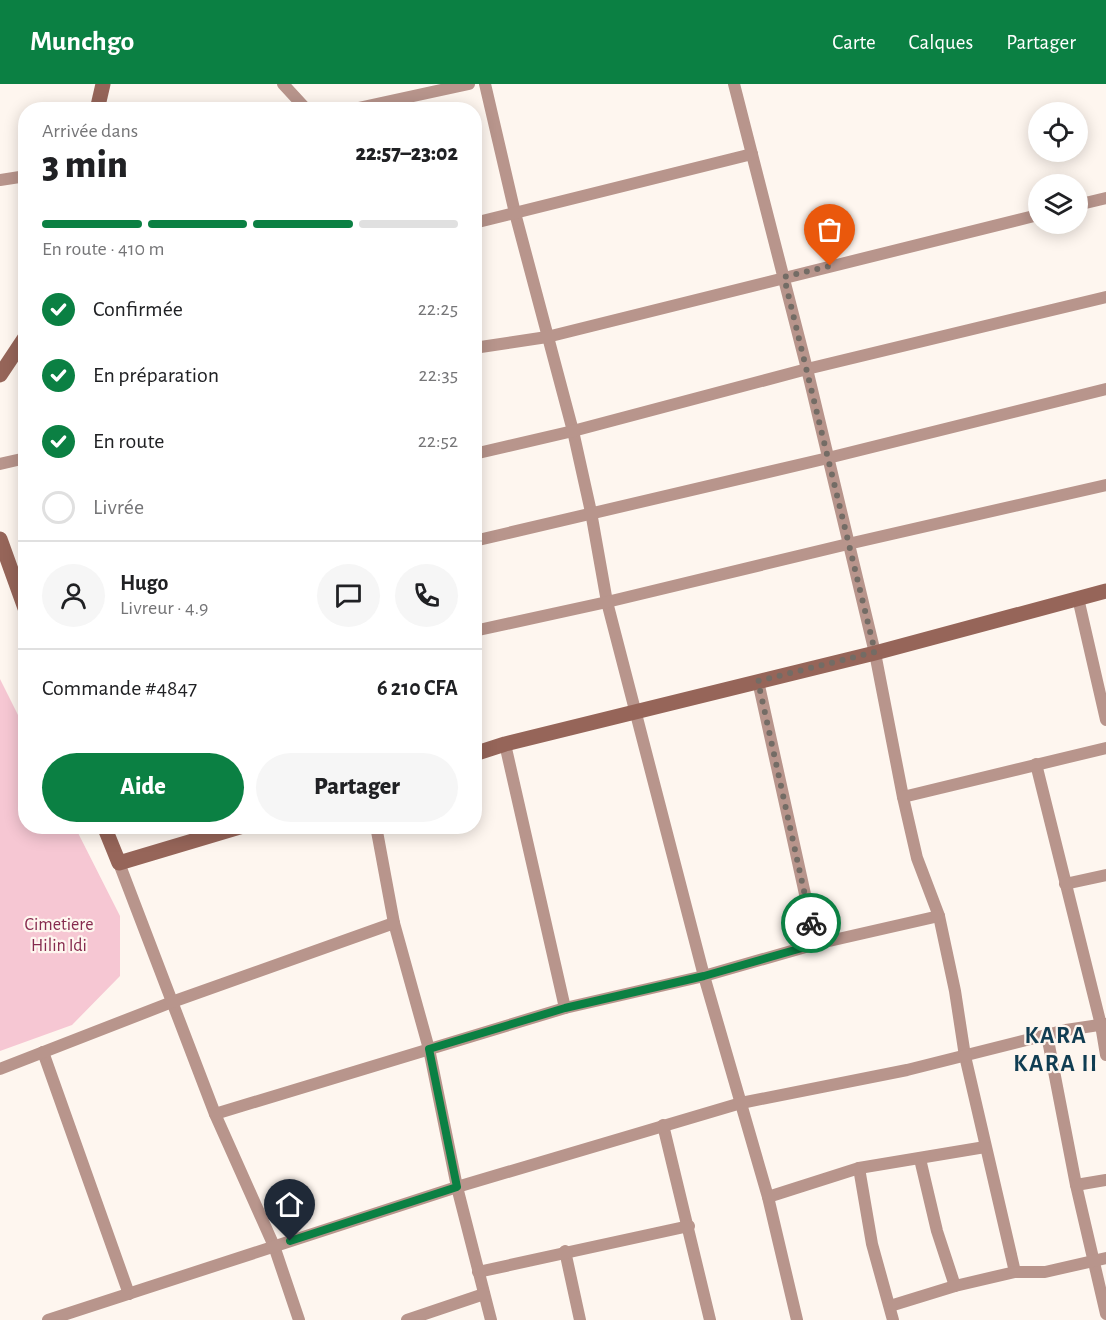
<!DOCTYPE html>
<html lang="fr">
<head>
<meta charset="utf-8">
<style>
	:root { --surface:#fff; --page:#f6f6f6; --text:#202124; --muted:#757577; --line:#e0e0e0; --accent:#0b8043 }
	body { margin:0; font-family:"Alegreya Sans",sans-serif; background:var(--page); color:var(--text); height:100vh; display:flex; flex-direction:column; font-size:22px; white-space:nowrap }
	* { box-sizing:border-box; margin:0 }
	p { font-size:20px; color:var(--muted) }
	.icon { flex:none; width:33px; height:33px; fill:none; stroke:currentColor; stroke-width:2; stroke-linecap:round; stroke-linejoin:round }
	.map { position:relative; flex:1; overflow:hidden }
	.side { position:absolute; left:18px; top:18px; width:464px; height:732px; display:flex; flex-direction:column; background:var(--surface); border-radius:24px; box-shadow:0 3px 15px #0003 }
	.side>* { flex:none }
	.fabs { position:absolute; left:1028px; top:18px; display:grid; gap:12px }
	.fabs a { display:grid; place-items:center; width:60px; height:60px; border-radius:50%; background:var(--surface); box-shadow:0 3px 15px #0003; font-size:30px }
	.pin { position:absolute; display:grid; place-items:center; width:51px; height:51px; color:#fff; margin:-62px -26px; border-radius:50% 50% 50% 0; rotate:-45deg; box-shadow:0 0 6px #0007 }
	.pin .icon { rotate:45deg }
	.courier { position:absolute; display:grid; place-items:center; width:60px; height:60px; margin:-30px; border:4px solid #0b8043; border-radius:50%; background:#fff; color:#222; box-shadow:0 2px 8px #0007 }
	.head em { font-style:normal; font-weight:800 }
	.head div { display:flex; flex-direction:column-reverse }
	.head { display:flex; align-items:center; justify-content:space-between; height:102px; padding:0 24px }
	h1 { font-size:39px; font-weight:800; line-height:45px }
	.bar { display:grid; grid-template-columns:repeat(4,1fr); gap:9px 6px; align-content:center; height:72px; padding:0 24px }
	.bar i { height:8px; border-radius:4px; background:var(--line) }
	.bar .on { background:var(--accent) }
	.bar p { grid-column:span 4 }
	.line { display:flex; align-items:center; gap:15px; padding:0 24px; border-top:2px solid var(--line) }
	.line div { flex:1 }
	.round { display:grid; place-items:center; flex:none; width:63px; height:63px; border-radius:32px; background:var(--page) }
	ol { padding:0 24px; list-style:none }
	li { display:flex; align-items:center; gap:18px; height:66px }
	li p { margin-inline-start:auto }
	li .icon { padding:6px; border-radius:50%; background:var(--accent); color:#fff; stroke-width:4 }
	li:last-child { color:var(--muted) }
	li i { width:33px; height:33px; border:3px solid var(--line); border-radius:50% }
	.button { display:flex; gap:12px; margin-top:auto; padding:12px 24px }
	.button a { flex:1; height:69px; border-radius:36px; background:var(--accent); color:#fff; font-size:24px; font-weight:800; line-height:69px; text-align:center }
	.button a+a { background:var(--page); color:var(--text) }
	header { display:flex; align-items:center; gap:36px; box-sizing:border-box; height:84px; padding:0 30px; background:var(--accent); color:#fff }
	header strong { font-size:28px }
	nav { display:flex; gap:33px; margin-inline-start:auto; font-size:21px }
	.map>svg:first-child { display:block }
	.green { fill:#f6c7d3 }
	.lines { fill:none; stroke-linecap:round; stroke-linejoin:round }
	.street { stroke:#b8958c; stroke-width:12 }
	.secondary { stroke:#966559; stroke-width:15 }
	.done { stroke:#736c65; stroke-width:6; stroke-dasharray:0 10.8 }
	.route { stroke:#0b8043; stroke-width:8 }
	.labels { text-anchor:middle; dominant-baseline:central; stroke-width:4.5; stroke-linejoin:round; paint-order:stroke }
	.park-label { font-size:18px; fill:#862b4e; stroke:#fef6ef }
	.district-label { font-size:24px; font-weight:bold; letter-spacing:1.5px; fill:#103d52; stroke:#fef6ef }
</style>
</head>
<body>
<header>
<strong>Munchgo</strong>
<nav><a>Carte</a><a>Calques</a><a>Partager</a></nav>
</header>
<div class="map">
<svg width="1106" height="1236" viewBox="0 0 1106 1236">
	<rect width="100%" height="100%" fill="#fef6ef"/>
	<polygon class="green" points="0,595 25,645 26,742 75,743 120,832 120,892 72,941 0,967"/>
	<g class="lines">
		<g class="street">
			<polyline points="283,0 307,26"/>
			<polyline points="485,0 515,129 573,347 591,428 607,518 704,892 768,1113 797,1236"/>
			<polyline points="734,0 807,285 875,569 903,713 917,774 939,832 955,907 965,972 1015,1188"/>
			<polyline points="349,26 469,0"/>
			<polyline points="0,96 26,92"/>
			<polyline points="1077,121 1106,114"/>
			<polyline points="474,139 752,70"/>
			<polyline points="474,264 547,253 1038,131"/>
			<polyline points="474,370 573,347 807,285 1106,213"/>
			<polyline points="0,380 26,374"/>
			<polyline points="474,457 828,374 1106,305"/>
			<polyline points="1078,514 1106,636"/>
			<polyline points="474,547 607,518 848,460 1106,401"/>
			<polyline points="758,597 816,860"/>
			<polyline points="505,660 565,924"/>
			<polyline points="1036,680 1101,941 1106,971"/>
			<polyline points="903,713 1106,664"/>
			<polyline points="376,742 394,839 429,965 457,1103 491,1236"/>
			<polyline points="119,779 215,1030 274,1162 299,1236"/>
			<polyline points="1065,800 1106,791"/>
			<polyline points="1047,951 1076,1101 1106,1230"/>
			<polyline points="43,968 129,1210"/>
			<polyline points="0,985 172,918 394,839"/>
			<polyline points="215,1030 565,924 704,892 816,860 939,832"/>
			<polyline points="663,1041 710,1236"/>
			<polyline points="920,1075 937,1147 955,1202"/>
			<polyline points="859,1084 872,1160 893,1236"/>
			<polyline points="1076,1101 1106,1096"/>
			<polyline points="768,1113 859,1084 985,1063"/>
			<polyline points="565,1167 580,1236"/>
			<polyline points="478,1188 689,1142"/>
			<polyline points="890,1222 955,1202 1015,1188 1045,1188 1106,1174"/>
			<polyline points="48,1236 457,1103 741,1019 907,986 1066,946 1106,940"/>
			<polyline points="407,1236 484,1210"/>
		</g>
		<g class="secondary">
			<polyline points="97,26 103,0"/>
			<polyline points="0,291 26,252"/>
			<polyline points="0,455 26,527"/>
			<polyline points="474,670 505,660 875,569 1106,507"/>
			<polyline points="104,742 119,779 243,742"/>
		</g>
	</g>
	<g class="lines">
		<polyline class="done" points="811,839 758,597 875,568 784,193 830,182"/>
		<polyline class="route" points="290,1157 457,1103 429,965 565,924 704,892 816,860 811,839"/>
	</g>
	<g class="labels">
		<g class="park-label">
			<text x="59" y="841">Cimetiere<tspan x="59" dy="21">Hilin Idi</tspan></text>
		</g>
		<g class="district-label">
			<text x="1056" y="952">KARA<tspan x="1056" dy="28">KARA II</tspan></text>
		</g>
	</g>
</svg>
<div class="fabs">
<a><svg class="icon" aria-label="locate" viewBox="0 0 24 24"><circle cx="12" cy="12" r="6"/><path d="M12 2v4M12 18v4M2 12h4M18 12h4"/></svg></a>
<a><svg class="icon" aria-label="layers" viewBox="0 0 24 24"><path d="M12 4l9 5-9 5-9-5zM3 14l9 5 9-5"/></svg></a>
</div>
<div class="pin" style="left:830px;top:182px;background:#ea580c"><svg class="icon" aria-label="bag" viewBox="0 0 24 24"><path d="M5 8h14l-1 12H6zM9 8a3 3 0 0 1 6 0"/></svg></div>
<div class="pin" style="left:290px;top:1157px;background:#1f2937"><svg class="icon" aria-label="home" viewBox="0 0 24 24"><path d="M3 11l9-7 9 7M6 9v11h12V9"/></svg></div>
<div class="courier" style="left:811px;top:839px"><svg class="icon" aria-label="bike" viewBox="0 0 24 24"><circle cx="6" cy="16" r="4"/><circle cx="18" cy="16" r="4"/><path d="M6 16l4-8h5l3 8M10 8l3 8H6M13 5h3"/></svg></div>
<section class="side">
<div class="head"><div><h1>3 min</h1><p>Arrivée dans</p></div><em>22:57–23:02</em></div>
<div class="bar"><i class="on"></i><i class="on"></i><i class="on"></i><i></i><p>En route · 410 m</p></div>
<ol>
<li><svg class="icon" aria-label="check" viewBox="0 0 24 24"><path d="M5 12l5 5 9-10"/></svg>Confirmée<p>22:25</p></li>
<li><svg class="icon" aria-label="check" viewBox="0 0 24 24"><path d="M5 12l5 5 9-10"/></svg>En préparation<p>22:35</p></li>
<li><svg class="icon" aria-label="check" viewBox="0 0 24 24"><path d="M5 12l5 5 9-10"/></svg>En route<p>22:52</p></li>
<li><i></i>Livrée</li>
</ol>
<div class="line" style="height:108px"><a class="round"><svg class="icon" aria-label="person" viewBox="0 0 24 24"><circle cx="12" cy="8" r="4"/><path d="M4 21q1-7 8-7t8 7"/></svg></a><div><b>Hugo</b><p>Livreur · 4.9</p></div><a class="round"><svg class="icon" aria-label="chat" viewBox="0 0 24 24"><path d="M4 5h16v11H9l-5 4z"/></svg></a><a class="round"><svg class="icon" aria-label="phone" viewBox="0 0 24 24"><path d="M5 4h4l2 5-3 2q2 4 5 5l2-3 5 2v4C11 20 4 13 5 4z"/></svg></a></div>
<div class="line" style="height:78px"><div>Commande #4847</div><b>6 210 CFA</b></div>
<div class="button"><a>Aide</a><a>Partager</a></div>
</section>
</div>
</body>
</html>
